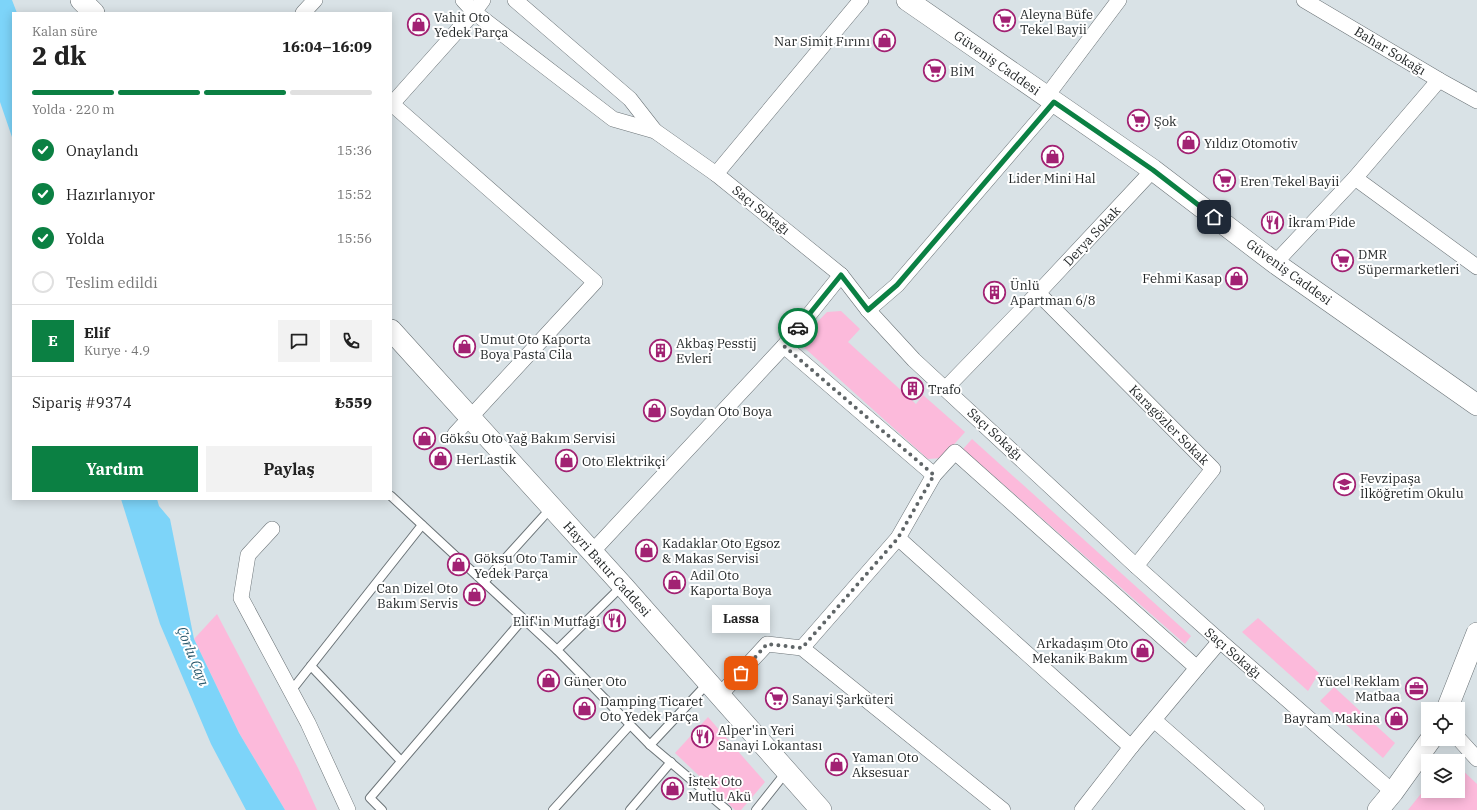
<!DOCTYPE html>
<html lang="tr">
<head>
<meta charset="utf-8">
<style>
	:root { --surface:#fff; --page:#f2f2f2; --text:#222; --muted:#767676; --line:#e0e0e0; --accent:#0b8043 }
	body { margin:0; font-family:"IBM Plex Serif",serif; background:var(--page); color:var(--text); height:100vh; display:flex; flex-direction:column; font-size:15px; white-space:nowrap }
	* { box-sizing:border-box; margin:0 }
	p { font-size:13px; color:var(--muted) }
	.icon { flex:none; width:22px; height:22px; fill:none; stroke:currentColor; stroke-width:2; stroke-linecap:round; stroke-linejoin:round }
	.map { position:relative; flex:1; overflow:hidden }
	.sheet { position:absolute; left:12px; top:12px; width:380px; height:488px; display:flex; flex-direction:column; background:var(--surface); border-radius:0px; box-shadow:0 2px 10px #0003 }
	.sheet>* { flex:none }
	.tools { position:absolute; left:1421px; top:702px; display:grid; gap:8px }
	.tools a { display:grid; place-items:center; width:44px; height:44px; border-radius:0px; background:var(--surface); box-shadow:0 2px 10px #0003; font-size:20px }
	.pin { position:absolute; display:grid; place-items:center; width:34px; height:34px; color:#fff; margin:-17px; border-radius:8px; box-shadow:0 2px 6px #0006 }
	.courier { position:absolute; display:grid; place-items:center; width:40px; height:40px; margin:-20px; border:3px solid #0b8043; border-radius:50%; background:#fff; color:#222; box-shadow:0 1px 5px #0007 }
	.bubble { position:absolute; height:28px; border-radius:0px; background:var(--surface); box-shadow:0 2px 10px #0003; font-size:13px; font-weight:700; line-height:28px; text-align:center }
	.summary em { font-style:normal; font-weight:700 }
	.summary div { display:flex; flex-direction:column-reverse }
	.summary { display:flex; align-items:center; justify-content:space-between; height:68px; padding:0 20px }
	h1 { font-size:26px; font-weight:700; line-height:30px }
	.bar { display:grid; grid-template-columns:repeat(4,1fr); gap:6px 4px; align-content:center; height:48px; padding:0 20px }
	.bar i { height:5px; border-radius:3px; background:var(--line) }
	.bar .current { background:var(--accent) }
	.bar p { grid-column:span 4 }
	.line { display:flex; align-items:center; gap:10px; padding:0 20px; border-top:1px solid var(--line) }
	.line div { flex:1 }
	.round { display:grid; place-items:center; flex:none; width:42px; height:42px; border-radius:0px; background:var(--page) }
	ol { padding:0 20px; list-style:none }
	li { display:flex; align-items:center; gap:12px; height:44px }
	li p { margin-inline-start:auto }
	li .icon { padding:4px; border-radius:50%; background:var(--accent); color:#fff; stroke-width:4 }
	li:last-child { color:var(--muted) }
	li i { width:22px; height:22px; border:2px solid var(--line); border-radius:50% }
	.cta { display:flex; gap:8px; margin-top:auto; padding:8px 20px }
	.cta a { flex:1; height:46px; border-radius:0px; background:var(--accent); color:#fff; font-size:16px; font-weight:700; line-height:46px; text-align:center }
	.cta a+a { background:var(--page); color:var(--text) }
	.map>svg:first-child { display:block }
	.green { fill:#fcbadb }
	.water { fill:#7dd4f9 }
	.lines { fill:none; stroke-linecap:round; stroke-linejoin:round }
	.lane-casing { stroke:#6c7478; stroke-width:10 }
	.street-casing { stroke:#6c7478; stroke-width:16 }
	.secondary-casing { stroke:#6c7478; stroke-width:22 }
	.lane { stroke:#fff; stroke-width:8 }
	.street { stroke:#fff; stroke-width:15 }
	.secondary { stroke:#fff; stroke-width:21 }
	.done { stroke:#5f6567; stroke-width:4; stroke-dasharray:0 7.2 }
	.route { stroke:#0b8043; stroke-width:5 }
	.labels { text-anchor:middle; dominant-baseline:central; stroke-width:4; stroke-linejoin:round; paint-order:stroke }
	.poi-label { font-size:13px; fill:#1e2223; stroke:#fff; text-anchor:start }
	.street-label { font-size:13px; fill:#1e2223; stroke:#fff }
	.water-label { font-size:14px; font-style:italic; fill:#2a5a6e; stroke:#fff }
</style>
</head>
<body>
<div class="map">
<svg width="1477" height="810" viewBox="0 0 1477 810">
	<rect width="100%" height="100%" fill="#d9e2e6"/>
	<g class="green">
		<polygon points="841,311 860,329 848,342 916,404 923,395 965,432 942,458 928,459 798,342 827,312"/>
		<polygon points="972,439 1191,636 1185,644 963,449"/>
		<polygon points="217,614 298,768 317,810 285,810 239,733 194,639"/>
		<polygon points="1258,618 1319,673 1308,691 1242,632"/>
		<polygon points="1334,687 1395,743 1383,758 1320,701"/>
		<polygon points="708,717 765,782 741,810 735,810 675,753"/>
		<polygon points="1458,766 1477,784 1477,810 1408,810 1428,785 1428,791 1458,791"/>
	</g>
	<g class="water">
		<polygon points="0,0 12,0 17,13 13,13 13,140 0,102"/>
		<polygon points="121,499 157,499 159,506 170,519 194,639 239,733 285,810 246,810 211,744 160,624"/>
	</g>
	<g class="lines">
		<defs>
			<g id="lane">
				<polyline points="391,496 557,650"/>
				<polyline points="484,582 551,508"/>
				<polyline points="622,586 557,650 650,745 727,810"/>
				<polyline points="311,666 401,761"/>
				<polyline points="291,691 422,525"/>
				<polyline points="650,745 708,683"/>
				<polyline points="382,810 370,798 523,619"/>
				<polyline points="553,810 630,725"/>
				<polyline points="630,810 671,762"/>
				<polyline points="756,810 787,771"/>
			</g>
			<g id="street">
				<polyline points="463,0 474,12 613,119 655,131 716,174"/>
				<polyline points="515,0 630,99 655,131"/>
				<polyline points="861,0 716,174 841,275 868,310 914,360 1136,566 1220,641 1393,792"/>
				<polyline points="1304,0 1439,80 1477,101"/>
				<polyline points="303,13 315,0"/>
				<polyline points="1046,97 1119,0"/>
				<polyline points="392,104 595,282 455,434"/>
				<polyline points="391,105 474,12 483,0"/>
				<polyline points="1355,178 1477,267"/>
				<polyline points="1275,263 1355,178 1439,80"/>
				<polyline points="1038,293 1213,469 1136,566"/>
				<polyline points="868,310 897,285 1054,102"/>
				<polyline points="784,346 934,475"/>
				<polyline points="946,388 1038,293 1153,170"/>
				<polyline points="272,529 248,555 241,598 308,723 348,810"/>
				<polyline points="898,538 1131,747"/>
				<polyline points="592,552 784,346 841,275"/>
				<polyline points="802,648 898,538 934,475 955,452 1197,668 1131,747 1082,810"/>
				<polyline points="1197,668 1220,641"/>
				<polyline points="720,695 767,644 802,648 1003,810"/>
				<polyline points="1154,720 1257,810"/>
				<polyline points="1458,738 1477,759"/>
			</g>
			<g id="secondary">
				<polyline points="81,0 94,13"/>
				<polyline points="907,0 1153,170 1275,263 1477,405"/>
				<polyline points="391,330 623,586 821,810"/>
				<polyline points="1447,709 1477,633"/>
				<polyline points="1378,810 1393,792 1431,739"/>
			</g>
		</defs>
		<use href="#lane" class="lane-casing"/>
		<use href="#street" class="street-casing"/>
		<use href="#secondary" class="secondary-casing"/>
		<use href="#lane" class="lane"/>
		<use href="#street" class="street"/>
		<use href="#secondary" class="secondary"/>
	</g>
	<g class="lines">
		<polyline class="done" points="741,673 767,644 802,648 898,538 934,475 784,346 798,328"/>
		<polyline class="route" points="798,328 841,275 868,310 897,285 1054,102 1153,170 1214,217"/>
	</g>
	<defs>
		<symbol id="supermarket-ring" viewBox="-11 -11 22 22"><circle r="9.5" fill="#fff" stroke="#a22273" stroke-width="1.5"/><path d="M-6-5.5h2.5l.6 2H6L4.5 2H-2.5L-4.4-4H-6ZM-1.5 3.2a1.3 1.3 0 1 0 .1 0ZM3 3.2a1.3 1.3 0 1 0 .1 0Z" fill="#a22273"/></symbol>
		<symbol id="shop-ring" viewBox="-11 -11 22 22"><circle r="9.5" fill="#fff" stroke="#a22273" stroke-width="1.5"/><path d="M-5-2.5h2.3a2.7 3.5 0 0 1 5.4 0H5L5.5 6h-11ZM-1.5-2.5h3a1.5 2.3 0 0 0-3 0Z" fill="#a22273"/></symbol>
		<symbol id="restaurant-ring" viewBox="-11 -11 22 22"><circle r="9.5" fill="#fff" stroke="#a22273" stroke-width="1.5"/><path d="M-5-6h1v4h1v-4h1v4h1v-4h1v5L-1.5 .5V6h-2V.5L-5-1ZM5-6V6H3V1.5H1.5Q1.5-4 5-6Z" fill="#a22273"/></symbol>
		<symbol id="building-ring" viewBox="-11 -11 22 22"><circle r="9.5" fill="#fff" stroke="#a22273" stroke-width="1.5"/><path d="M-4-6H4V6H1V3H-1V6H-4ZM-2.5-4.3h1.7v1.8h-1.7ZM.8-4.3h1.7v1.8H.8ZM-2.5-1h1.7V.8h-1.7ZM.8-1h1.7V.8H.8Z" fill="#a22273"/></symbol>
		<symbol id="school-ring" viewBox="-11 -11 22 22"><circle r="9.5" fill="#fff" stroke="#a22273" stroke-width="1.5"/><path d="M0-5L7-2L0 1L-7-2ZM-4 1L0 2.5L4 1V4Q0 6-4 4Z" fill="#a22273"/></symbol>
		<symbol id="office-ring" viewBox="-11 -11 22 22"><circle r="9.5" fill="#fff" stroke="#a22273" stroke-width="1.5"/><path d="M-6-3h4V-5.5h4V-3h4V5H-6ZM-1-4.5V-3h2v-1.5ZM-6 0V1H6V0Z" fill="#a22273"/></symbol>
	</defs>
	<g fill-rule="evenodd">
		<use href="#supermarket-ring" x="992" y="8" width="25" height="25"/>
		<use href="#shop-ring" x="406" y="12" width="25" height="25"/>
		<use href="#shop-ring" x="872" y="28" width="25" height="25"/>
		<use href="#supermarket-ring" x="922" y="58" width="25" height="25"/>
		<use href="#supermarket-ring" x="1126" y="108" width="25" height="25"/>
		<use href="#shop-ring" x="1176" y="130" width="25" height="25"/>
		<use href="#shop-ring" x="1040" y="144" width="25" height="25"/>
		<use href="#supermarket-ring" x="1212" y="168" width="25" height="25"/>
		<use href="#restaurant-ring" x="1260" y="210" width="25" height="25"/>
		<use href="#supermarket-ring" x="1330" y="248" width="25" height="25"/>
		<use href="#shop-ring" x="1224" y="266" width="25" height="25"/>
		<use href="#building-ring" x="982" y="280" width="25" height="25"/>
		<use href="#shop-ring" x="452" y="334" width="25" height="25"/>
		<use href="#building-ring" x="648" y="338" width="25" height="25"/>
		<use href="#building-ring" x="900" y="376" width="25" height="25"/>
		<use href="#shop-ring" x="642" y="398" width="25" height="25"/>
		<use href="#shop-ring" x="412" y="426" width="25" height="25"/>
		<use href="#shop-ring" x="428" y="446" width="25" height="25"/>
		<use href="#shop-ring" x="554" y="448" width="25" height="25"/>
		<use href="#school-ring" x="1332" y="472" width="25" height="25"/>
		<use href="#shop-ring" x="634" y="538" width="25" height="25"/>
		<use href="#shop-ring" x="446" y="552" width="25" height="25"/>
		<use href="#shop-ring" x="662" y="570" width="25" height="25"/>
		<use href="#shop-ring" x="462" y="582" width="25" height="25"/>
		<use href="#restaurant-ring" x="602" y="608" width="25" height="25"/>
		<use href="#shop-ring" x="1130" y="638" width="25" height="25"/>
		<use href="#shop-ring" x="536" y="668" width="25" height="25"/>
		<use href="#office-ring" x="1404" y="676" width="25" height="25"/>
		<use href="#supermarket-ring" x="764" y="686" width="25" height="25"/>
		<use href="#shop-ring" x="572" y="696" width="25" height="25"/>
		<use href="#shop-ring" x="1384" y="706" width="25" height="25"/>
		<use href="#restaurant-ring" x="690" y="724" width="25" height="25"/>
		<use href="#shop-ring" x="824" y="752" width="25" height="25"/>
		<use href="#shop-ring" x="660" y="776" width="25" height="25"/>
	</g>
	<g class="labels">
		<g class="poi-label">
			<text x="1020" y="14">Aleyna Büfe<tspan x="1020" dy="15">Tekel Bayii</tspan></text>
			<text x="434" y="17">Vahit Oto<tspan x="434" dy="15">Yedek Parça</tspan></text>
			<text x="870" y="41" text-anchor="end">Nar Simit Fırını</text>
			<text x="950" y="71">BİM</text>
			<text x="1154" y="121">Şok</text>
			<text x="1204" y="143">Yıldız Otomotiv</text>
			<text x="1052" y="178" text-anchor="middle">Lider Mini Hal</text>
			<text x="1240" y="181">Eren Tekel Bayii</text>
			<text x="1288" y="222">İkram Pide</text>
			<text x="1358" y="254">DMR<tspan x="1358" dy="15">Süpermarketleri</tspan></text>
			<text x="1222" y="278" text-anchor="end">Fehmi Kasap</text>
			<text x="1010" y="285">Ünlü<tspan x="1010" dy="15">Apartman 6/8</tspan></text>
			<text x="480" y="339">Umut Oto Kaporta<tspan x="480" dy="15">Boya Pasta Cila</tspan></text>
			<text x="676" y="343">Akbaş Pesstij<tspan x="676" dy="15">Evleri</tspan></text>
			<text x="928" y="389">Trafo</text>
			<text x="670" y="411">Soydan Oto Boya</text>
			<text x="440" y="438">Göksu Oto Yağ Bakım Servisi</text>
			<text x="456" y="459">HerLastik</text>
			<text x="582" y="461">Oto Elektrikçi</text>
			<text x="1360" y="478">Fevzipaşa<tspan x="1360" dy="15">İlköğretim Okulu</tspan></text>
			<text x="662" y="543">Kadaklar Oto Egsoz<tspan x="662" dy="15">&amp; Makas Servisi</tspan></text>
			<text x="474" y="558">Göksu Oto Tamir<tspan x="474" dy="15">Yedek Parça</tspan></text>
			<text x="690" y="575">Adil Oto<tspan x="690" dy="15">Kaporta Boya</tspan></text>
			<text x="458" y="588" text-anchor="end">Can Dizel Oto<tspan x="458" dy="15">Bakım Servis</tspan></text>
			<text x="600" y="621" text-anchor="end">Elif'in Mutfağı</text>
			<text x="1128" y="643" text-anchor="end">Arkadaşım Oto<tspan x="1128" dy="15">Mekanik Bakım</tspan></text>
			<text x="564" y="681">Güner Oto</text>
			<text x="1400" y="681" text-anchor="end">Yücel Reklam<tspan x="1400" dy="15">Matbaa</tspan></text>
			<text x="792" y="699">Sanayi Şarküteri</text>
			<text x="600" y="701">Damping Ticaret<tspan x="600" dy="15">Oto Yedek Parça</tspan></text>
			<text x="1380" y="718" text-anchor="end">Bayram Makina</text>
			<text x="718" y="730">Alper'in Yeri<tspan x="718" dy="15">Sanayi Lokantası</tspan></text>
			<text x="852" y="757">Yaman Oto<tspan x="852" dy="15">Aksesuar</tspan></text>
			<text x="688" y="781">İstek Oto<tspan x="688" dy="15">Mutlu Akü</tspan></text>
		</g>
		<g class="street-label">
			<text transform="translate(1390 51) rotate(31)">Bahar Sokağı</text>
			<text transform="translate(997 63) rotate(35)">Güveniş Caddesi</text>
			<text transform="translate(761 210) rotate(39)">Saçı Sokağı</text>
			<text transform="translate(1092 236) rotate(-47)">Derya Sokak</text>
			<text transform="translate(1289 272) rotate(36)">Güveniş Caddesi</text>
			<text transform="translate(1169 425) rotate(45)">Karagözler Sokak</text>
			<text transform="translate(995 434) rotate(43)">Saçı Sokağı</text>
			<text transform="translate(607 569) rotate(48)">Hayri Batur Caddesi</text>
			<text transform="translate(1233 653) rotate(41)">Saçı Sokağı</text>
		</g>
		<g class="water-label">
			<text transform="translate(193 656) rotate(68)">Çorlu Çayı</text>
		</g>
	</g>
</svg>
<div class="tools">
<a><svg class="icon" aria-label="locate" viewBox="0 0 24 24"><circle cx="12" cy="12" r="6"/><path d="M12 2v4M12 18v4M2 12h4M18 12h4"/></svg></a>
<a><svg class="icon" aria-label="layers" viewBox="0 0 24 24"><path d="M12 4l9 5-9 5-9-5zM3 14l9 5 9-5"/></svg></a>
</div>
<div class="pin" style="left:741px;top:673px;background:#ea580c"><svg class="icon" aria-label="bag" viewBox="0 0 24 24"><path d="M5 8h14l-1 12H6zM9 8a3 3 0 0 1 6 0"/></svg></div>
<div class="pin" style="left:1214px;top:217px;background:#1f2937"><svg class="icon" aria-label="home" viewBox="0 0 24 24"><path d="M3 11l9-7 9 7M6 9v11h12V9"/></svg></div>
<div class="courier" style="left:798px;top:328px"><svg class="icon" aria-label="car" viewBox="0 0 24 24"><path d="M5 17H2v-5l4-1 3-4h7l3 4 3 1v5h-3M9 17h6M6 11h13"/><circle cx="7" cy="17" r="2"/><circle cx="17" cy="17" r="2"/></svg></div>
<div class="bubble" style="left:712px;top:605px;width:58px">Lassa</div>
<section class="sheet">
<div class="summary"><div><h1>2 dk</h1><p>Kalan süre</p></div><em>16:04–16:09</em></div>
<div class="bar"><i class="current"></i><i class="current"></i><i class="current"></i><i></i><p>Yolda · 220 m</p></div>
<ol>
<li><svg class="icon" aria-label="check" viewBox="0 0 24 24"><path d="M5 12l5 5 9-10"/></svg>Onaylandı<p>15:36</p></li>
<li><svg class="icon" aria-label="check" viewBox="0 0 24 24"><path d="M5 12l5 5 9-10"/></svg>Hazırlanıyor<p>15:52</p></li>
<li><svg class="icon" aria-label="check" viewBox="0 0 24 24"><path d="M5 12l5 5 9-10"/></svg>Yolda<p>15:56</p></li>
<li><i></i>Teslim edildi</li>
</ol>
<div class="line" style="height:72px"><b class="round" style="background:var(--accent);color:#fff">E</b><div><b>Elif</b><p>Kurye · 4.9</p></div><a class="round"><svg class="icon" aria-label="chat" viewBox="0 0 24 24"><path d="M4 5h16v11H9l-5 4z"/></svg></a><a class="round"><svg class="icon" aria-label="phone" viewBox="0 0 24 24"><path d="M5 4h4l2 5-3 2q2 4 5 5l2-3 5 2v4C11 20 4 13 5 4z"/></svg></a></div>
<div class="line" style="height:52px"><div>Sipariş #9374</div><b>₺559</b></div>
<div class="cta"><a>Yardım</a><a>Paylaş</a></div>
</section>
</div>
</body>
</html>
